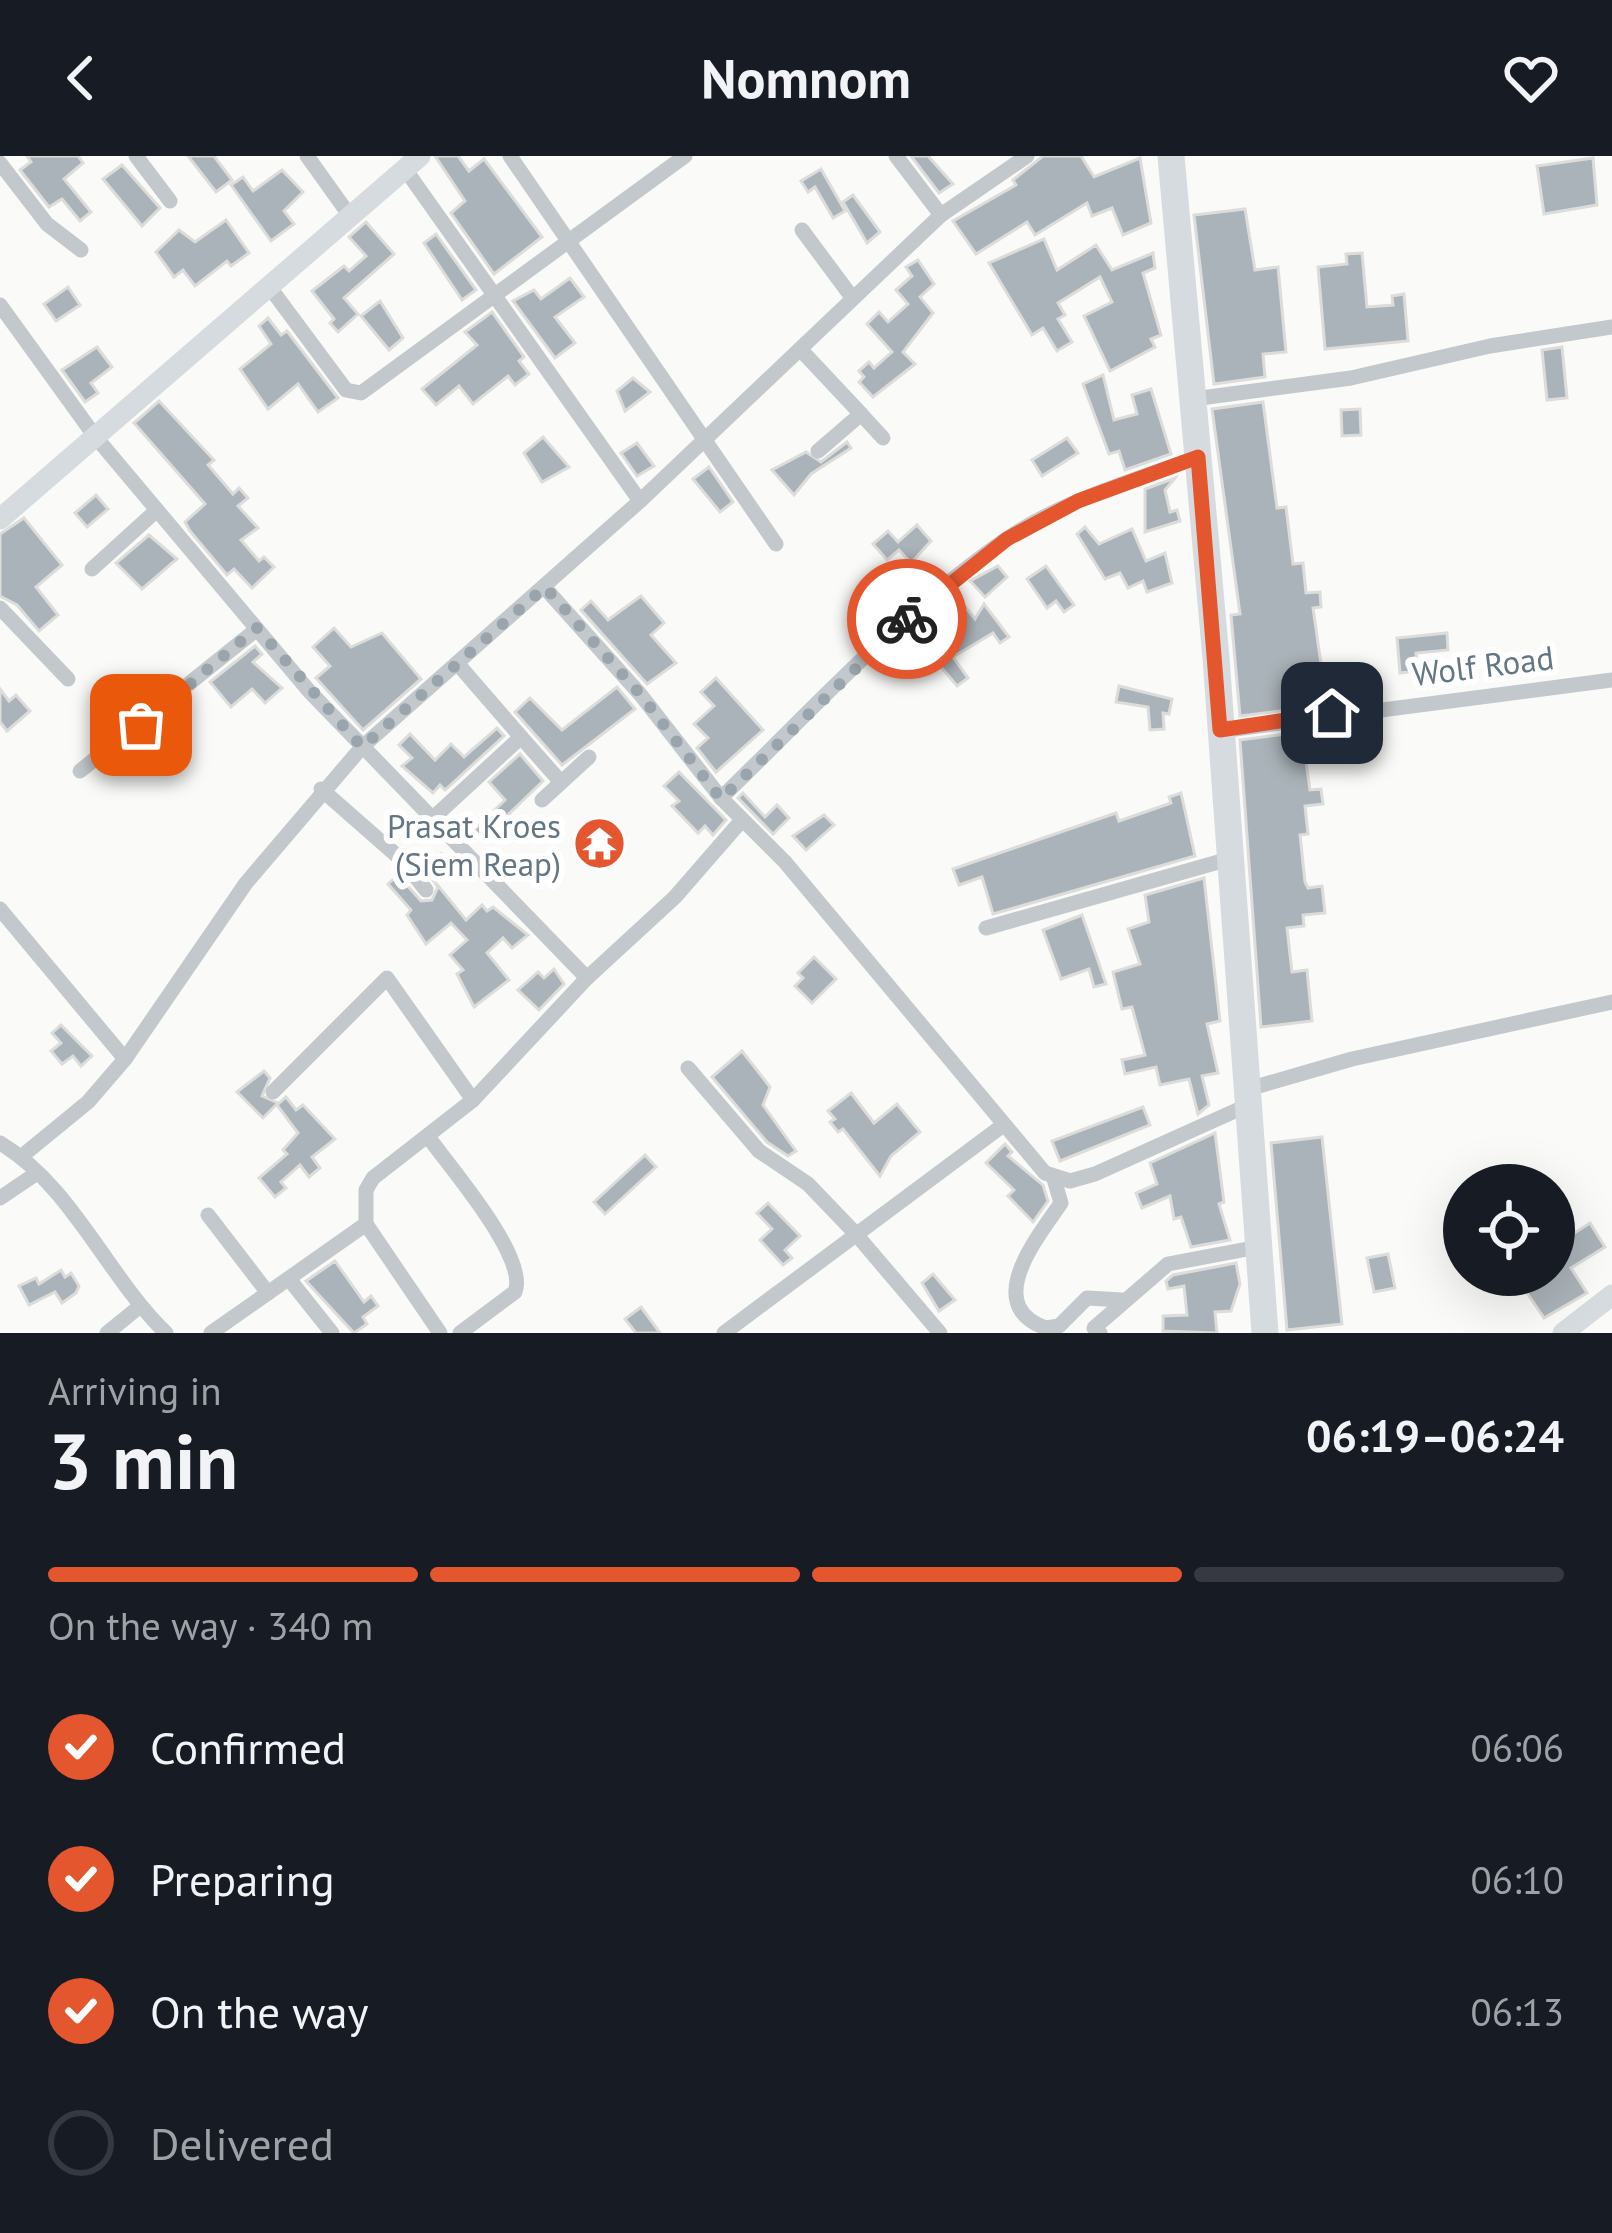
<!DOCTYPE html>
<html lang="en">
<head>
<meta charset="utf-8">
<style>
	:root { --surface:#171b24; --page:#242831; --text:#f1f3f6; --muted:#9ea1a6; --line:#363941; --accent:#e4572e }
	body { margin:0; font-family:"PT Sans",sans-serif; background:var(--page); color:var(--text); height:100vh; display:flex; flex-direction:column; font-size:45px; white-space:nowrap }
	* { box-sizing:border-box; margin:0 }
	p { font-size:39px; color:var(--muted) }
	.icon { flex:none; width:66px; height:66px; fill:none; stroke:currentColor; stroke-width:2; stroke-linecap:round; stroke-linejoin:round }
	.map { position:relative; height:1177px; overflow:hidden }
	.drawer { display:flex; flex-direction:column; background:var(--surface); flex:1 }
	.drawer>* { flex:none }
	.tools { position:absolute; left:1443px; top:1008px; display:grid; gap:24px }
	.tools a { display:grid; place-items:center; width:132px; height:132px; border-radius:50%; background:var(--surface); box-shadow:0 12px 48px #0002; font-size:60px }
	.pin { position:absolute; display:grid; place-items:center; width:102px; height:102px; color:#fff; margin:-51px; border-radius:24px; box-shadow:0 6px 18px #0006 }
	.courier { position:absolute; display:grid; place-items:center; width:120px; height:120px; margin:-60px; border:9px solid #e4572e; border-radius:50%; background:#fff; color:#222; box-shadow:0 3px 15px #0007 }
	.overview em { font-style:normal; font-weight:800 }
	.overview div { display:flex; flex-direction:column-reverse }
	.overview { display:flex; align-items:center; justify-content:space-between; height:204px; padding:0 48px }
	h1 { font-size:78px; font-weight:800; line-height:90px }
	.bar { display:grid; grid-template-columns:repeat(4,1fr); gap:18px 12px; align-content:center; height:144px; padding:0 48px }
	.bar i { height:15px; border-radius:9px; background:var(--line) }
	.bar .active { background:var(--accent) }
	.bar p { grid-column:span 4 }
	ol { padding:0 48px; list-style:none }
	li { display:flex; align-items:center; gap:36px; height:132px }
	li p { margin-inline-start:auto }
	li .icon { padding:12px; border-radius:50%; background:var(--accent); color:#fff; stroke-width:4 }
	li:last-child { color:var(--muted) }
	li i { width:66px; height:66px; border:6px solid var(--line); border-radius:50% }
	header { display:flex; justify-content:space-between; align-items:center; height:156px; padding:0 48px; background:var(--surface); font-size:54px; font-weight:800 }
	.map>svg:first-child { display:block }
	.building { fill:#aab3b9; stroke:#dcdcda; stroke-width:3 }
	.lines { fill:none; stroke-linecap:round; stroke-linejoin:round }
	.street { stroke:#c3c8cc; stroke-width:15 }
	.secondary { stroke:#d6dbdf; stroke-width:21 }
	.highway { stroke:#d6dbdf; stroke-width:27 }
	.done { stroke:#99a4ac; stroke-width:12; stroke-dasharray:0 21.6 }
	.route { stroke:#e4572e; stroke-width:15 }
	.labels { text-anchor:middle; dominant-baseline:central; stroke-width:12; stroke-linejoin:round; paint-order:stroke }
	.street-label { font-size:33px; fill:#657683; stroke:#fff }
	.poi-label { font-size:33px; fill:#657683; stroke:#fff; text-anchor:end }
</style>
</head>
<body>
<header><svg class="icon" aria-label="back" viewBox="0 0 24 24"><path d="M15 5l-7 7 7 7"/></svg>Nomnom<svg class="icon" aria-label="heart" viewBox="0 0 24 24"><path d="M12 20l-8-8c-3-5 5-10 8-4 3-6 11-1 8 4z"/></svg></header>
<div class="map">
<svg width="1612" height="1177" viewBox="0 0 1612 1177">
	<rect width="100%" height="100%" fill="#fafaf8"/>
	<g class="building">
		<polygon points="27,0 78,0 83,7 64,23 91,56 80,65 62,43 49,51 20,14 31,6"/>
		<polygon points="188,0 214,0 232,24 216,36"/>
		<polygon points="435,0 458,0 469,15 484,3 542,81 494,118 451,57 465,45"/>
		<polygon points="911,0 928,0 953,28 939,37"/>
		<polygon points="1043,0 1081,0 1094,21 1140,2 1151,67 1123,79 1112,52 1092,60 1087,47 1035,79 1027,66 976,98 953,65 1016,29 1013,24"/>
		<polygon points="1593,2 1597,49 1544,58 1537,10"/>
		<polygon points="122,9 160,52 142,70 103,23"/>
		<polygon points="821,13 845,55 833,62 815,31 808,36 801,25"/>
		<polygon points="282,14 303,36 284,55 294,68 271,85 231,29 243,21 253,35"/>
		<polygon points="853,39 880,76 867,87 843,46"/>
		<polygon points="1245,53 1255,114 1278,111 1286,196 1263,198 1265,221 1214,228 1194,59"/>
		<polygon points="226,64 249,97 231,110 227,105 195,130 183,114 174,121 156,96 179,74 195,86"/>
		<polygon points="366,66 394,98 344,142 358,158 338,176 330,167 334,163 312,135 344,110 349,115 366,100 349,81"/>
		<polygon points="436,78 476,134 462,144 424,87"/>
		<polygon points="1044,83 1057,114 1096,89 1112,114 1153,97 1155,112 1143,117 1161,179 1151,183 1155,191 1110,215 1084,160 1112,146 1100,121 1058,147 1065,159 1058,163 1072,186 1057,195 1043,172 1032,179 989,107"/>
		<polygon points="1362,97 1367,151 1393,149 1392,140 1404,138 1408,185 1325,193 1318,111 1347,108 1346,98"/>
		<polygon points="918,104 934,128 920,141 933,157 903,196 915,208 873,241 859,226 864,221 859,215 869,206 874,212 892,196 867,168 879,156 888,166 908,148 896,134 912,120 906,111"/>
		<polygon points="570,122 584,141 555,161 575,187 555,202 513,145 534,134 541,143"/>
		<polygon points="68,131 80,149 56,165 44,148"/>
		<polygon points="380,145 403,182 389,194 361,160"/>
		<polygon points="492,156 524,201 519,205 529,218 515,229 508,220 473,248 459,230 436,249 422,233 477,189 465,176"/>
		<polygon points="268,162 281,179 287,175 338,242 318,256 298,228 268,253 240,213 271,188 259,170"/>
		<polygon points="97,191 112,211 91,227 98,237 85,246 62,214"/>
		<polygon points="1562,191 1567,242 1547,244 1542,194"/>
		<polygon points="1103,219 1114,264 1137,258 1132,239 1151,233 1171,298 1125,314 1119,295 1109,298 1083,228"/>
		<polygon points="633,222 650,236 625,255 617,235"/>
		<polygon points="159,245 214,304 208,309 233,338 239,332 248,342 238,350 258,372 241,384 259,405 264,401 274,411 252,432 234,413 227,419 190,375 185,366 205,348 134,267"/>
		<polygon points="1263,246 1277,352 1286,351 1293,408 1303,407 1306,437 1320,436 1321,451 1313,452 1324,529 1286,533 1288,554 1240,560 1231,459 1240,458 1212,253"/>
		<polygon points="1360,253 1361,279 1342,280 1341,254"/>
		<polygon points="543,281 569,311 542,326 524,297"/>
		<polygon points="1067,282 1078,297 1042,320 1032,304"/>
		<polygon points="847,286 851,292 811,318 794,339 772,314 806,296 821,306"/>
		<polygon points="637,287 654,310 637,320 621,297"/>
		<polygon points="709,311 733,346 720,356 693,323"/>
		<polygon points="1175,322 1165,334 1170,356 1177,354 1180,365 1145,376 1145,333"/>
		<polygon points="96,339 108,353 87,371 75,357"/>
		<polygon points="24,362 62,409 36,431 58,459 39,475 17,449 0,440 0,378"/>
		<polygon points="917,369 931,385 911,407 899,394 887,404 873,388 888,375 898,386"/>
		<polygon points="1085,371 1099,388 1132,373 1146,405 1165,397 1172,427 1147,436 1143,425 1128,432 1120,417 1105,423 1077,378"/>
		<polygon points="149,379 177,403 142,433 116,407"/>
		<polygon points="998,410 1007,421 985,441 970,425"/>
		<polygon points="1046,410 1074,449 1064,456 1056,445 1047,452 1027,423"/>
		<polygon points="641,440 664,467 651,479 676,507 647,528 581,454 591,445 608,464"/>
		<polygon points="962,447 975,463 984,448 1009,481 1000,487 993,477 953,501 968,522 957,530 911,475 924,463 931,471"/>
		<polygon points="334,472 351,491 382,477 421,523 363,574 316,522 330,510 313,491"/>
		<polygon points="1447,477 1448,494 1416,497 1418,515 1400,517 1397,482"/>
		<polygon points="255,490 262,498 253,506 282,532 265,547 252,533 231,551 210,526"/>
		<polygon points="716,522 763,574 716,616 697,592 708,582 694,568 714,550 701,536"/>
		<polygon points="1119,530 1172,543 1169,558 1163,557 1164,573 1150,574 1148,551 1116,546"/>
		<polygon points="617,531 635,553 562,609 515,556 530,542 562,574"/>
		<polygon points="0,533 9,545 16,539 30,555 7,575 0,566"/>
		<polygon points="497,572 504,580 445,634 440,629 433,637 402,610 412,602 399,589 410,578 435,604 451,588 464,601"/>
		<polygon points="1294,577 1297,600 1305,599 1310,634 1321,633 1323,648 1305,650 1308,678 1300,679 1305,726 1308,732 1322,730 1325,757 1303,759 1304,770 1287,772 1292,816 1307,814 1312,865 1261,871 1240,584"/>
		<polygon points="520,598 543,625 483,683 474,674 505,644 489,626"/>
		<polygon points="679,616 726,664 713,679 705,670 698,677 672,650 679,645 664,630"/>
		<polygon points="743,637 765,661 777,649 789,662 773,678 738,642"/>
		<polygon points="1181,637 1195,700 993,758 982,721 959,729 953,713 1116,657 1119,665 1171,647 1169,641"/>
		<polygon points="824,659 834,669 806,694 793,680"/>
		<polygon points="441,698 452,710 435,726 466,764 482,749 487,755 493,751 528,779 512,792 503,782 487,797 509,824 474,851 457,818 463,814 450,799 467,784 451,767 426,788 407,759 411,754 388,728 398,719 421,745 432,744 438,731 425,713"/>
		<polygon points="1204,722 1220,865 1207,868 1218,917 1202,920 1209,949 1198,958 1189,923 1160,929 1156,911 1125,918 1122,904 1145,899 1132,851 1122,853 1113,816 1140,808 1128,773 1149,766 1145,739"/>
		<polygon points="1082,759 1106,828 1094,831 1089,813 1061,823 1043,774"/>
		<polygon points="814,801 836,823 812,847 795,830 803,822 798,817"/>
		<polygon points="554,813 564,828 539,854 518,834 538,816 544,822"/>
		<polygon points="61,869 92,900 81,910 73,900 62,908 51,895 61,887 52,877"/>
		<polygon points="742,895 770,931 763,949 796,995 788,1000 767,986 712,921"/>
		<polygon points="264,915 270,922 262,940 278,947 263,962 237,936"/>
		<polygon points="851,937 874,967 897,948 920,976 891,1000 880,1020 843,973 838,976 830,966 835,963 828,955"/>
		<polygon points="286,941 296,954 303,949 335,983 312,1001 320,1012 309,1021 300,1009 281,1026 286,1032 275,1041 259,1022 287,998 283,994 298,977 277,949"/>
		<polygon points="1143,951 1150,969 1060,1005 1052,985"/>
		<polygon points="1215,977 1224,1046 1219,1048 1230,1084 1191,1091 1181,1061 1174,1063 1170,1040 1142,1052 1136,1037 1157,1028 1150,1007"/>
		<polygon points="1322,981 1342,1168 1287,1174 1271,987"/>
		<polygon points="1005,988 1012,996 1008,1000 1043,1029 1048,1045 1033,1066 1008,1040 1014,1034 986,1007"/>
		<polygon points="645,999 656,1011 605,1058 594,1046"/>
		<polygon points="768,1047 800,1080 785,1094 792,1102 783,1109 760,1084 772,1073 757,1057"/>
		<polygon points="1590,1067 1605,1091 1571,1112 1587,1137 1544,1162 1515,1119 1554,1119 1554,1090"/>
		<polygon points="1388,1098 1395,1132 1374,1136 1367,1102"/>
		<polygon points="335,1105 364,1146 371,1140 378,1150 363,1161 367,1168 354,1177 306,1125"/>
		<polygon points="1236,1107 1240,1128 1231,1155 1215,1156 1217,1177 1163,1175 1163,1160 1187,1159 1184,1130 1168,1133 1166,1125 1173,1119"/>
		<polygon points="61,1114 65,1121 71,1117 79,1130 76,1137 62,1147 55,1136 29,1149 19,1130 36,1122 39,1128"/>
		<polygon points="933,1118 955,1144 939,1155 922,1127"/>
		<polygon points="641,1151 660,1177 636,1177 625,1163"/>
	</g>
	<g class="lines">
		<g class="street">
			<polyline points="136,0 170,45"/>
			<polyline points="307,0 350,60"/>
			<polyline points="510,0 776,388"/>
			<polyline points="896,0 941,59"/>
			<polyline points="0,7 47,68 81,94"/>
			<polyline points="405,13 640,345"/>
			<polyline points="802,74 851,140"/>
			<polyline points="271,133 346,234 361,237 685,0"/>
			<polyline points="0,149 94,279 309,535 587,822"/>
			<polyline points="800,193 861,258 818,295"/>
			<polyline points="1193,243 1351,222 1490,190 1612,171"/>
			<polyline points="861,258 883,282"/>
			<polyline points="92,413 157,354"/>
			<polyline points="545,432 640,538 721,642 785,706 1045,1017 1070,1025 1095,1018 1246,950"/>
			<polyline points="0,452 68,523"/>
			<polyline points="1220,575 1612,524"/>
			<polyline points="521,581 560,625"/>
			<polyline points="80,615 257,473"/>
			<polyline points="321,633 403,705 426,734"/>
			<path d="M721,642C812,554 900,457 1005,384C1063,344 1133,325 1198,301"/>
			<polyline points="542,644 589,601"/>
			<polyline points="432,663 521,581 457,507"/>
			<polyline points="0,753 125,903"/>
			<polyline points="986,772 1229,703"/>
			<polyline points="688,912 759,995 808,1028 855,1077 940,1177"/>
			<polyline points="1245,934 1352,903 1612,846"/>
			<polyline points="273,936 387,822 473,944"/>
			<path d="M429,982C450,1011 529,1102 515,1136L460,1177"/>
			<path d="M0,987C72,1030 107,1120 166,1177"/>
			<polyline points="22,1000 88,946 125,903 246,727 362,591 640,345 941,59 1027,0"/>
			<path d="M1054,1023L1061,1047C1038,1081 981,1149 1046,1172L1059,1170L1087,1142L1122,1144"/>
			<polyline points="0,1042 37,1017"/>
			<polyline points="208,1059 268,1137"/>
			<polyline points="366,1068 440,1177"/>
			<polyline points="289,1123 332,1177"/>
			<polyline points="107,1177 139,1151"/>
			<polyline points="211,1177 366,1068 366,1034 373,1022 473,944 587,822 675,741 742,664"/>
			<polyline points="724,1177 1002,970"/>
			<polyline points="1100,1177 1094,1172 1168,1108 1258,1091"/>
		</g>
		<g class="secondary">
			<polyline points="0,363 420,0"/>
			<polyline points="1563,1177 1612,1139"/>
		</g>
		<polyline class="highway" points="1171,0 1216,502 1265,1177"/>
	</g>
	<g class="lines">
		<polyline class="done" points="141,569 257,472 362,591 545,431 640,538 721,643 907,463"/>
		<polyline class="route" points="907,463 1007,383 1078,345 1198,301 1220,574 1332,557"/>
	</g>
	<defs>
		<symbol id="temple-disc" viewBox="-11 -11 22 22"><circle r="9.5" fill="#e4572e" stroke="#fff"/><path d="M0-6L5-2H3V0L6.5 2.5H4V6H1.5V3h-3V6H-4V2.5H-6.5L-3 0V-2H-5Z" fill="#fff"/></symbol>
	</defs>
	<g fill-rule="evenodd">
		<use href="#temple-disc" x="570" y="658" width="59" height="59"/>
	</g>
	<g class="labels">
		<g class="street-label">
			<text transform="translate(1483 509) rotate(-7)">Wolf Road</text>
		</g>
		<g class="poi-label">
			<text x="561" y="669">Prasat Kroes<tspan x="561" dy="38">(Siem Reap)</tspan></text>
		</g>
	</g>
</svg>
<div class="tools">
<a><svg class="icon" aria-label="locate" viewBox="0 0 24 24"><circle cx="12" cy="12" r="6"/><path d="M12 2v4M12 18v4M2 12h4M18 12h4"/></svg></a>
</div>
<div class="pin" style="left:141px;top:569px;background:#ea580c"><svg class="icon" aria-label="bag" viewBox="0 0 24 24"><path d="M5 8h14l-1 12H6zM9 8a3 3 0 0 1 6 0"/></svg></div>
<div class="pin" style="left:1332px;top:557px;background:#1f2937"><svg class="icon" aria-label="home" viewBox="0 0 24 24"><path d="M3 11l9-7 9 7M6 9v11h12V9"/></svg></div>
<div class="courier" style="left:907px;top:463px"><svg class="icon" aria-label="bike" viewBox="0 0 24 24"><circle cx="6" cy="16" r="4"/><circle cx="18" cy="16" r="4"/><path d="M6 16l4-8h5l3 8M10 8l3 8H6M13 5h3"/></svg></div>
</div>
<section class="drawer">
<div class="overview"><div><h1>3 min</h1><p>Arriving in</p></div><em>06:19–06:24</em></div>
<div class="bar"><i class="active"></i><i class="active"></i><i class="active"></i><i></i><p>On the way · 340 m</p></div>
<ol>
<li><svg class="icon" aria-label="check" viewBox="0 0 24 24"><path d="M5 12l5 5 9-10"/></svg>Confirmed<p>06:06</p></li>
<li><svg class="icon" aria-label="check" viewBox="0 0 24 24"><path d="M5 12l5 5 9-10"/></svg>Preparing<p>06:10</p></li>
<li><svg class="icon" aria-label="check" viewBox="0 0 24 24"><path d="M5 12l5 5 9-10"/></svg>On the way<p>06:13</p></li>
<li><i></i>Delivered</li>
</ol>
</section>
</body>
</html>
